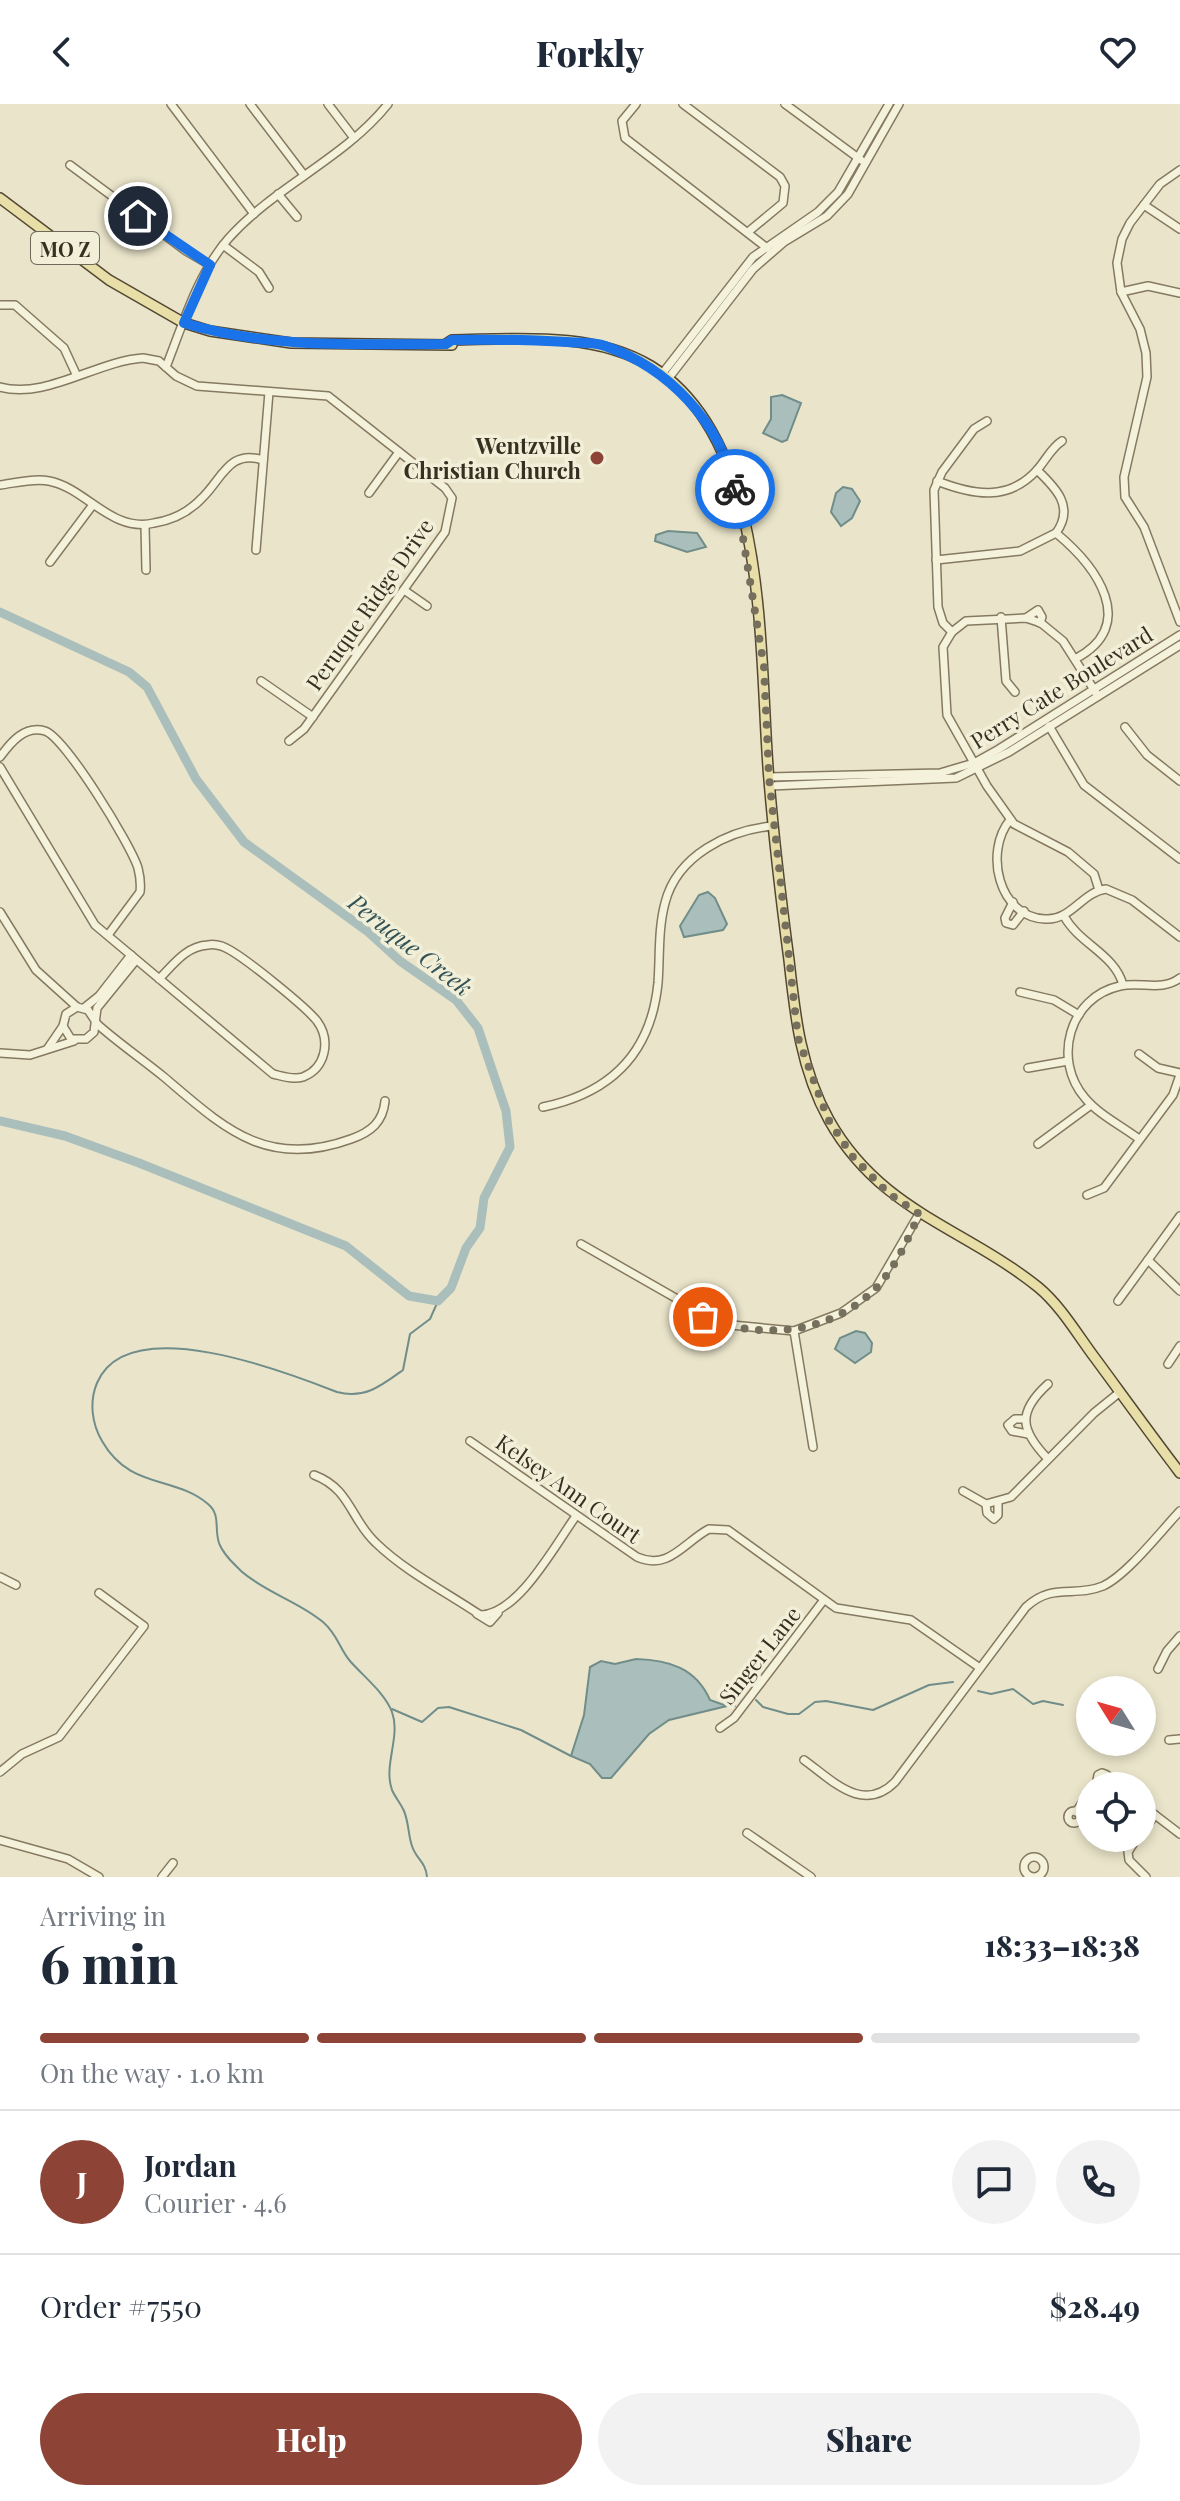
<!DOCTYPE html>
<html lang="en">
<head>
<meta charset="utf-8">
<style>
	:root { --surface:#fff; --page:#f2f2f3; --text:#1f2937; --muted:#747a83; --line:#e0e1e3; --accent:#8d4437 }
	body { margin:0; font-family:"Playfair Display",serif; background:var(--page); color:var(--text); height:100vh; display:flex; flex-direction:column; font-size:30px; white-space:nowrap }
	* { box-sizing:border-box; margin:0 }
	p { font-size:26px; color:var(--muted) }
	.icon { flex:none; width:44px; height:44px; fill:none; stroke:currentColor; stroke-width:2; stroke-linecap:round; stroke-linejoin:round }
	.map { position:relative; height:1773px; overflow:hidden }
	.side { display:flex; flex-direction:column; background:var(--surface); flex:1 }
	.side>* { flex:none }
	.needle { width:52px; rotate:307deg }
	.buttons { position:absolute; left:1076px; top:1572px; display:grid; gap:16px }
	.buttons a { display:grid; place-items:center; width:80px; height:80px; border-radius:50%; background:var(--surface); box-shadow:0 4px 12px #0003; font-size:40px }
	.pin { position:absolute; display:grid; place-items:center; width:68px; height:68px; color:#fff; margin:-34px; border:4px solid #fff; border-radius:50%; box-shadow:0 2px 8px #0007 }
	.courier { position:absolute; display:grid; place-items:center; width:80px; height:80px; margin:-40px; border:6px solid #1a73e8; border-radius:50%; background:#fff; color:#222; box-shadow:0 2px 10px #0007 }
	.head em { font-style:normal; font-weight:800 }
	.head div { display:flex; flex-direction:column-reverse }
	.head { display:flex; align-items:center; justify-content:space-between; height:136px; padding:0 40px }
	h1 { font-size:52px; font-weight:800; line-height:60px }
	.bar { display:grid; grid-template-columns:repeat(4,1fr); gap:12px 8px; align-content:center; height:96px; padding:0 40px }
	.bar i { height:10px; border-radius:6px; background:var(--line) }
	.bar .on { background:var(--accent) }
	.bar p { grid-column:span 4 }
	.line { display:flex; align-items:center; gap:20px; padding:0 40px; border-top:2px solid var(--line) }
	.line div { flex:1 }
	.round { display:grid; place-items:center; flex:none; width:84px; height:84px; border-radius:42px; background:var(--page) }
	.cta { display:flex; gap:16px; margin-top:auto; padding:16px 40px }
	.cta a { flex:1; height:92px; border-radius:48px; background:var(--accent); color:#fff; font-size:32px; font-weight:800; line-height:92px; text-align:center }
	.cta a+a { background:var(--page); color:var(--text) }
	header { display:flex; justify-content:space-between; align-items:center; height:104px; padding:0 40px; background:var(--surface); font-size:36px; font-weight:800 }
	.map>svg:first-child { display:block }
	.water { fill:#aabfbc; stroke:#718d8a; stroke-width:2 }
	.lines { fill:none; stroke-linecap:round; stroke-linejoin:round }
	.stream { stroke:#718d8a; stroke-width:2 }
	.river { stroke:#aabfbc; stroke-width:9 }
	.minor-casing { stroke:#857960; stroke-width:10 }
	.major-casing { stroke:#534734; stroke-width:12 }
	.minor { stroke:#f5f2dc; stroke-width:7 }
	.major { stroke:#e8dea7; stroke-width:9 }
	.done { stroke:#766f5d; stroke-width:8; stroke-dasharray:0 14.4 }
	.route { stroke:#1a73e8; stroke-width:10 }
	.poi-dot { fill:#8d4437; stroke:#f2efd8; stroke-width:3 }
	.labels { text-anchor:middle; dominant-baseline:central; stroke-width:7; stroke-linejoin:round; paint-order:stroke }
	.shield { fill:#f2efd8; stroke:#6f6959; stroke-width:2 }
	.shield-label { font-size:20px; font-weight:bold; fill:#372f22 }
	.poi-label { font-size:22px; font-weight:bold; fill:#372f22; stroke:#f2efd8; text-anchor:end }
	.street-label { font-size:22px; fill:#372f22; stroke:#f2efd8 }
	.water-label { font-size:24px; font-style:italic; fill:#335255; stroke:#f2efd8 }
</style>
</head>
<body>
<header><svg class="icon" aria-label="back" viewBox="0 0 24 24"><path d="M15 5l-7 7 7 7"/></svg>Forkly<svg class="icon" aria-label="heart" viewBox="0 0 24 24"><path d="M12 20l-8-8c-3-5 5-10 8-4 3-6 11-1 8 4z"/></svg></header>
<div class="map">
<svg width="1180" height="1773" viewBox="0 0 1180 1773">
	<rect width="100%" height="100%" fill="#eae5ca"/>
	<g class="water">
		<polygon points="782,291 801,299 787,336 782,338 763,329 771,315 771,293"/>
		<polygon points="843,383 852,385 860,397 852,414 841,422 831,408 836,389"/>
		<polygon points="668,427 697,429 706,443 687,448 655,437 656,431"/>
		<polygon points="708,788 715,794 727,820 723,826 684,833 680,822 699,791"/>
		<polygon points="856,1227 865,1229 872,1239 871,1248 855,1259 835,1245 840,1234"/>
		<path d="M636,1555C669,1556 696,1564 710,1596L727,1602L669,1616L649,1630L611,1674H602L590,1660L571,1652L584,1611L590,1563L601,1557L615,1560Z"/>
	</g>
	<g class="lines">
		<g class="stream">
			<polyline points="978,1587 991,1590 1013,1585 1033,1600 1043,1597 1063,1601"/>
			<polyline points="756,1596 763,1603 788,1610 799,1610 815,1598 826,1597 873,1606 929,1581 953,1578"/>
			<polyline points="727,1602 735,1602"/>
			<polyline points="392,1605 422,1618 438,1604 449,1603 521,1626 571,1652"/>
			<path d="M427,1773C426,1758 416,1755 412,1742C408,1731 409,1719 404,1707C401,1700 395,1693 392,1686C383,1661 401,1633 392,1608C385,1589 363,1572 350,1557C339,1544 338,1531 323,1518C298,1497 266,1489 241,1467C233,1459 223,1450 219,1439C214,1424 221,1411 208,1400C174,1371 130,1386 102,1337C92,1320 89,1298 97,1279C128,1206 286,1268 337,1288C365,1295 381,1282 403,1266L410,1230L430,1215L438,1197"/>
		</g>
		<polyline class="river" points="0,508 129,568 147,583 196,675 244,738 367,827 400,857 456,896 478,924 506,1007 510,1043 484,1094 480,1124 466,1144 451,1184 438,1197 409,1192 346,1142 139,1059 65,1032 0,1017"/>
		<defs>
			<g id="minor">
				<polyline points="171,0 254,110"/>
				<polyline points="250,0 304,71"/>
				<polyline points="328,0 354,34"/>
				<polyline points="636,0 622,17 625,34 767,144"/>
				<polyline points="683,0 780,73 785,82 783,99 748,128"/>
				<polyline points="785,0 861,56"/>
				<polyline points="70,61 186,147 210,161"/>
				<polyline points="1180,66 1160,80 1130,119 1122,135 1117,159 1121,188 1140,225 1146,249 1147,273 1124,373 1125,393 1144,423 1180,518"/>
				<polyline points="278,90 297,113"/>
				<polyline points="1144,101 1180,125"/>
				<polyline points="223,141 259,168 269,184"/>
				<polyline points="1121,188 1148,182 1180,189"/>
				<polyline points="1,201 15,201 64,244 76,270"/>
				<path d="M166,263C183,220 197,171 228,135C275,82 344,55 388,0"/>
				<polyline points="662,270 753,153 818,108 838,88 889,0"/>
				<polyline points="668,275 753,165 784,138 827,112 848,90 899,0"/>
				<path d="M0,283C45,296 97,257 143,254L159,257L176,272L197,282L328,292L445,384L452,394L445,428L304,625L289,637"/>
				<path d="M937,377C973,391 1008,398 1037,366C1046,356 1051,344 1062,337"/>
				<path d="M0,381C15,379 34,374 49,377C86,384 111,429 154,419C173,416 189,408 202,394C222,375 229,345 263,356"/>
				<polyline points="369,389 399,348"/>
				<polyline points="145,421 146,466"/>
				<path d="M1056,429C1096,462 1140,521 1075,555"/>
				<polyline points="256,446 269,288"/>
				<path d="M936,456L1020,447L1056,429C1075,403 1056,384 1037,366"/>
				<polyline points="50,458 92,402"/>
				<polyline points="404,486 427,502"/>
				<polyline points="1001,513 1006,577 1015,588"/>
				<polyline points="1026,514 1038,506 1042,513 1040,519"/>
				<polyline points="952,528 943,519 938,503 934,386 942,368 974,325 987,317"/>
				<polyline points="261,577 313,613"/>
				<polyline points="1098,592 1063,537 1041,519 1026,514 966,517 952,528 943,543 947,611 987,682 1014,720 1068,748 1094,770 1099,786"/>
				<polyline points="1049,622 1084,681 1180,755"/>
				<polyline points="1125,623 1147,651 1180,677"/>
				<path d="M0,653C11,638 25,621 45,627C65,633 131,741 138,764C140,772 141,780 140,788L108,831"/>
				<path d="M0,663L95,821L273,970C282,972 293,976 303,973C326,964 331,936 317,917C305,902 243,852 226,844C221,841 213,840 208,841C186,842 173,861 159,875"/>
				<polyline points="769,673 940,669 974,659 999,645 1180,531"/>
				<polyline points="770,682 956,674 1009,648 1180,541"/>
				<path d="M1010,716C984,747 998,813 1045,815C1071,817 1082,788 1106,785L1132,796L1180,833"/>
				<polyline points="1013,798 1005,814 1006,819 1013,821 1024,807"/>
				<polyline points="0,808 36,866 77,903"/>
				<path d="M1064,812C1079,840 1115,850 1123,881"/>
				<polyline points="1020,888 1054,896 1079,911"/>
				<polyline points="84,904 99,892 131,851"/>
				<polyline points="96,918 88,906 77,903 66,910 63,922 71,935 86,935 94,928 97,904 136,856"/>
				<path d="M96,919C117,938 142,955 164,973C223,1023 266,1066 351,1035C371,1028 383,1018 385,997"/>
				<polyline points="48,944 63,922"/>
				<polyline points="0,949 30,951 74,937"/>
				<polyline points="1139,950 1158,964 1180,969"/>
				<polyline points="1028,964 1068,957"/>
				<path d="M543,1003C611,989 651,949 658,879C660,852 658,825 665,799C677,751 729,726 773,722"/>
				<path d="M1139,1035C1122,1022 1099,1011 1085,994C1052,956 1069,893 1120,882C1141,877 1161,888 1180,874"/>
				<polyline points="1038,1040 1091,1001"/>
				<polyline points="1087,1091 1104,1084 1173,991 1180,971"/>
				<polyline points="581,1140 721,1220 794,1227 841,1209 876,1184 919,1110"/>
				<polyline points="1148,1156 1180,1187"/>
				<polyline points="1118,1197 1180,1112"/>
				<polyline points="794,1227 813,1343"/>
				<polyline points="1168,1260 1180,1242"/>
				<polyline points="1024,1315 1015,1315 1008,1321 1012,1327 1028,1330"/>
				<path d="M470,1337L637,1453C669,1467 684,1438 709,1425L728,1426L836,1504L911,1516L980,1564"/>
				<path d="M1048,1355C1020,1326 1017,1308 1048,1280"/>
				<path d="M314,1371C351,1385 350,1415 376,1439C406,1468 446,1488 480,1511C518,1511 555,1441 576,1412"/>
				<polyline points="963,1387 986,1400 1011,1393 1094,1309 1120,1288"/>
				<polyline points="986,1400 987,1409 994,1415 998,1411 998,1398"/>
				<polyline points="0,1473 16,1481"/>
				<polyline points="477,1510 490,1518 498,1509"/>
				<polyline points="1158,1565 1167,1547 1180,1532"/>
				<polyline points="720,1624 734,1614 823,1497"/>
				<polyline points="1169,1636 1180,1635"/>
				<path d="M804,1656C833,1677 863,1710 895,1678L1026,1503C1053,1478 1074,1494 1103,1482C1127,1471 1161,1427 1180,1407"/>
				<polyline points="0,1668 22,1650 59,1633 144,1522 99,1489"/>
				<polyline points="1096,1682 1098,1671 1102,1669 1107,1671 1109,1682"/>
				<polyline points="1142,1701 1180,1730"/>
				<circle cx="1074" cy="1713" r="6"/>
				<polyline points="1076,1708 1090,1687"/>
				<polyline points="1142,1728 1155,1711"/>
				<polyline points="747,1729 811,1773"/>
				<polyline points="1137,1734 1128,1748 1129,1756 1146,1773"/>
				<polyline points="0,1736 68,1755 99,1773"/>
				<circle cx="1034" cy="1763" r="10"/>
				<polyline points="162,1773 173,1759"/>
			</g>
			<g id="major">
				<polyline points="0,94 109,176 184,219 210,227 291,239 452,241"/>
				<path d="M446,240L452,236C517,235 593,227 651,262C772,337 758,552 769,676C774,736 781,796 789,856C795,912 801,966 829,1016C880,1107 963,1123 1038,1183C1061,1202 1077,1230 1095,1254C1123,1292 1151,1331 1180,1369"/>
			</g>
		</defs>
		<use href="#minor" class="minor-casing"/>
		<use href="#major" class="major-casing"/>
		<use href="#minor" class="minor"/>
		<use href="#major" class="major"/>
	</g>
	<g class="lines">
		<path class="done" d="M703,1213C760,1236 829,1231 875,1185C894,1166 909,1134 919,1110L888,1089L853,1053L828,1015L798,934L769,673L764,563L735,385"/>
		<path class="route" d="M138,112L210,161L184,219C269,245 358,240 446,240L452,236C491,235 529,236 568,238C580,239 594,238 605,242C669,264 720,318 735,385"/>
	</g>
	<circle class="poi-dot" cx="597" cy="354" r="8"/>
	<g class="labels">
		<rect class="shield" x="31" y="128" width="68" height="32" rx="6"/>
		<g class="shield-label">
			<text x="65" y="144">MO Z</text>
		</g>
		<g class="poi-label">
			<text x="581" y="341">Wentzville<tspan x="581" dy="25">Christian Church</tspan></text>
		</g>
		<g class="street-label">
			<text transform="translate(369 500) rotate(-55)">Peruque Ridge Drive</text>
			<text transform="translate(1061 583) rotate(-32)">Perry Cate Boulevard</text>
			<text transform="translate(569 1384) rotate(35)">Kelsey Ann Court</text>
			<text transform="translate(759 1551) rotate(-52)">Singer Lane</text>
		</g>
		<g class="water-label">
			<text transform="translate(411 840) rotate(38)">Peruque Creek</text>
		</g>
	</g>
</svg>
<div class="buttons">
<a><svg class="needle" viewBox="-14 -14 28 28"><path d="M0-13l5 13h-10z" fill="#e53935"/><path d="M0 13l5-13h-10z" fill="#747a83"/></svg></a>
<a><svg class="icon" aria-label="locate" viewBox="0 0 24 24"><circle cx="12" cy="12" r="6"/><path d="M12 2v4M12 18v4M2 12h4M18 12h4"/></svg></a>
</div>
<div class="pin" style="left:703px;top:1213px;background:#ea580c"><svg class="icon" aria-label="bag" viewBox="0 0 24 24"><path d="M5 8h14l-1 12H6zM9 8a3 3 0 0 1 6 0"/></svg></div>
<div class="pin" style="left:138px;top:112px;background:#1f2937"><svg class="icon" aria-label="home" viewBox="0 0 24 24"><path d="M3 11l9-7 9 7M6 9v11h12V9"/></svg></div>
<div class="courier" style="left:735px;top:385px"><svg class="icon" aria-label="bike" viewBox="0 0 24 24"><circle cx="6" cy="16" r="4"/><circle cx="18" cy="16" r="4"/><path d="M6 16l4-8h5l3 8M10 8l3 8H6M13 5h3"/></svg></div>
</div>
<section class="side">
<div class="head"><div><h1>6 min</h1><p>Arriving in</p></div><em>18:33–18:38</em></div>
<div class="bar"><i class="on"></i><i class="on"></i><i class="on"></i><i></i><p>On the way · 1.0 km</p></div>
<div class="line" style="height:144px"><b class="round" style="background:var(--accent);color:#fff">J</b><div><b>Jordan</b><p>Courier · 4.6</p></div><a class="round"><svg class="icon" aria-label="chat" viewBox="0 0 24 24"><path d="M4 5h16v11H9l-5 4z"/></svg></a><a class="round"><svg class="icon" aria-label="phone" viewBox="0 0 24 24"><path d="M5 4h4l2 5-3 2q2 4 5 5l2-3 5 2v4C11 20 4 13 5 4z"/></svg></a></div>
<div class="line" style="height:104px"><div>Order #7550</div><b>$28.49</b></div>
<div class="cta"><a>Help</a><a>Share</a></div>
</section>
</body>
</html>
